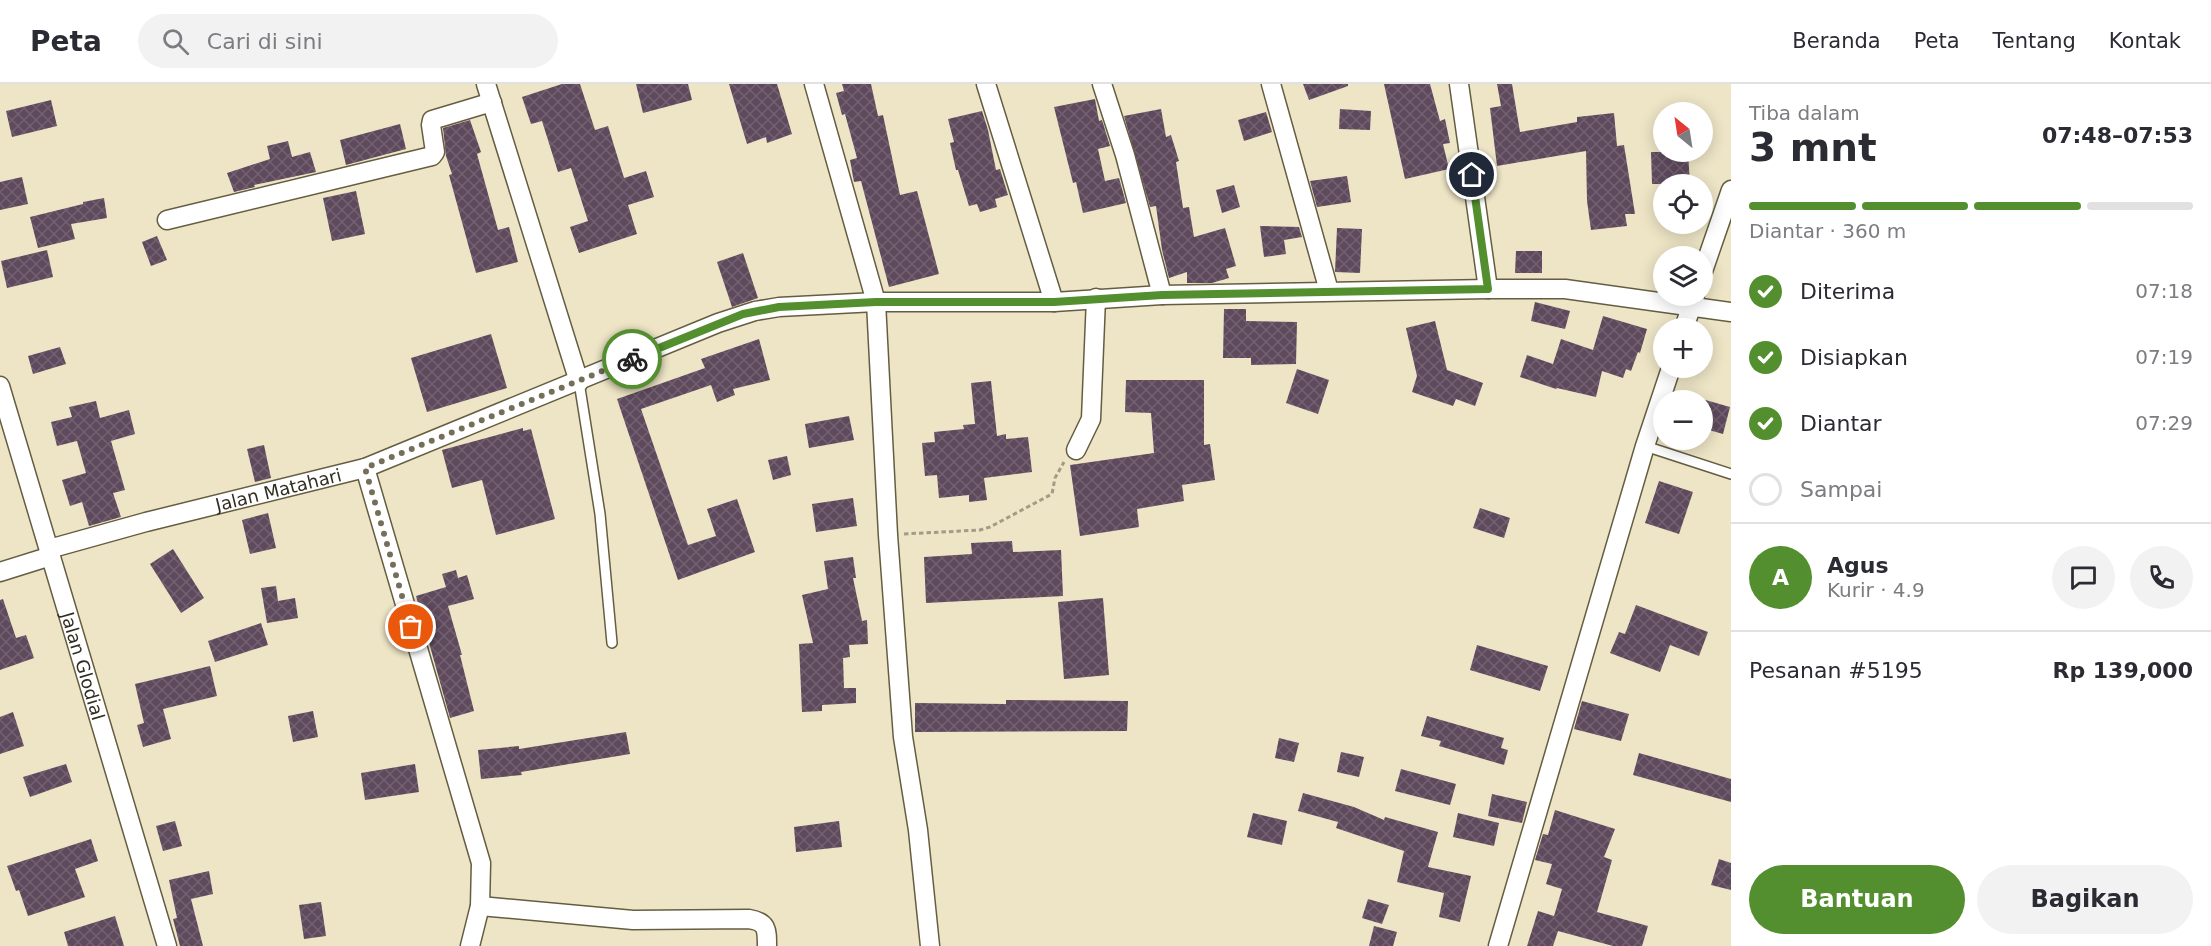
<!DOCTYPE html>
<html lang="id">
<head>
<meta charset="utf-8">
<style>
	:root { --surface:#fff; --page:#f2f2f3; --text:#2b2b33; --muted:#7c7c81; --line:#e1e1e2; --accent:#538f2e }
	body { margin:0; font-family:"DejaVu Sans",sans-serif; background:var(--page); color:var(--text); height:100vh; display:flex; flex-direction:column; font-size:22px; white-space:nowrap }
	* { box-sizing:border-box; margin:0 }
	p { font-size:20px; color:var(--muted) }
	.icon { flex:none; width:33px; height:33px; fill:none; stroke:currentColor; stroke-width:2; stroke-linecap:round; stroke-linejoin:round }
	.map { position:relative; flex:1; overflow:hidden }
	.sheet { display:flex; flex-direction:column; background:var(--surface); width:480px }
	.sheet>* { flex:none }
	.needle { width:39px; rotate:330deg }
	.fabs { position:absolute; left:1653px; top:18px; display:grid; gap:12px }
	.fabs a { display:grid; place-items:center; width:60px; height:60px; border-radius:50%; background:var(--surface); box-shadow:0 3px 15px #0003; font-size:30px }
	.pin { position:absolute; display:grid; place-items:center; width:51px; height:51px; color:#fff; margin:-26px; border:3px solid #fff; border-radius:50%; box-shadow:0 2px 6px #0007 }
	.courier { position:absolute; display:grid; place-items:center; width:60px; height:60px; margin:-30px; border:4px solid #538f2e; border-radius:50%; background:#fff; color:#222; box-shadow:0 2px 8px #0007 }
	.head em { font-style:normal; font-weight:700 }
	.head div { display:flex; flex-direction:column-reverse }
	.head { display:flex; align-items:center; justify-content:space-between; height:102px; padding:0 18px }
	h1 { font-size:39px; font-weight:700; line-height:45px }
	.bar { display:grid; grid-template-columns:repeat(4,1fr); gap:9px 6px; align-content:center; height:72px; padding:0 18px }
	.bar i { height:8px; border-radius:4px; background:var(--line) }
	.bar .current { background:var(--accent) }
	.bar p { grid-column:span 4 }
	.line { display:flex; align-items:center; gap:15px; padding:0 18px; border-top:2px solid var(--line) }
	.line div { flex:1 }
	.round { display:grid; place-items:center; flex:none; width:63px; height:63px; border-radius:32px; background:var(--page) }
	ol { padding:0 18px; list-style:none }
	li { display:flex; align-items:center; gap:18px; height:66px }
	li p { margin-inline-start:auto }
	li .icon { padding:6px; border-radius:50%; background:var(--accent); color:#fff; stroke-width:4 }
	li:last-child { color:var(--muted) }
	li i { width:33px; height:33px; border:3px solid var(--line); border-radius:50% }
	.primary-button { display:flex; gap:12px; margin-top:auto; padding:12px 18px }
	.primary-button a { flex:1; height:69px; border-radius:36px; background:var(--accent); color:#fff; font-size:24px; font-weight:700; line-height:69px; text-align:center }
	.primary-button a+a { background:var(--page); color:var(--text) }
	header { display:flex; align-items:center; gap:36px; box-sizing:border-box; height:84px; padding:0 30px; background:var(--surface); border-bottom:2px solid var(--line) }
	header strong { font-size:28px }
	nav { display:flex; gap:33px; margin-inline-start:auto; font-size:21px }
	.search { width:420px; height:54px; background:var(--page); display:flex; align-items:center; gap:15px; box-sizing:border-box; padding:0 21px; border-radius:33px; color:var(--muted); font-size:22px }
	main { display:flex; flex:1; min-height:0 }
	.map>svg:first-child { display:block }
	.building { fill:url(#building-cross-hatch) }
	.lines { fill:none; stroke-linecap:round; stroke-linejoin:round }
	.lane-casing { stroke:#645d41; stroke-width:12 }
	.street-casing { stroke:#645d41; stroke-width:21 }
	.path { stroke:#a39c85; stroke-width:3; stroke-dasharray:4.5 3; stroke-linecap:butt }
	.lane { stroke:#fff; stroke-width:9 }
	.street { stroke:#fff; stroke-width:18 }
	.done { stroke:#746e5b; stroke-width:6; stroke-dasharray:0 10.8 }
	.route { stroke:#538f2e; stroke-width:8 }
	.labels { text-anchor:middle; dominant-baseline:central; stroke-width:6; stroke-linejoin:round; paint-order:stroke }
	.street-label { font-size:18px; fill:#322e22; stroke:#fff }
</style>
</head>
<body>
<header>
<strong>Peta</strong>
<div class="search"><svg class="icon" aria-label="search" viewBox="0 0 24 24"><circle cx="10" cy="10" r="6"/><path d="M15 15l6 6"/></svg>Cari di sini</div>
<nav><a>Beranda</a><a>Peta</a><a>Tentang</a><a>Kontak</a></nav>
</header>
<main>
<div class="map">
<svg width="1731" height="862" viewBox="0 0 1731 862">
	<defs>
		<pattern id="building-cross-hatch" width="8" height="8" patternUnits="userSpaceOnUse" patternTransform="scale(1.5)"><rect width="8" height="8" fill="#5e495d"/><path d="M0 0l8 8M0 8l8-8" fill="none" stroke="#726170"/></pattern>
	</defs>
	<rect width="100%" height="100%" fill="#eee5c6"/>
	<g class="building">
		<polygon points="562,0 580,0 595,46 608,42 624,94 646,87 654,113 628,121 637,150 579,169 570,143 588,137 571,84 558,88 542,37 531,40 522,13"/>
		<polygon points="636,0 688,0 692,16 643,29"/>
		<polygon points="729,0 777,0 792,50 767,59 766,53 747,60"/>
		<polygon points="842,0 871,0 878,32 883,31 900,111 917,107 939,190 889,203 861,97 854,98 850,76 857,74 845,30 842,31 836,9 844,7"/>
		<polygon points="1303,0 1348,0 1348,2 1309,16"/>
		<polygon points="1384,0 1430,0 1440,37 1445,35 1450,59 1443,60 1449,85 1405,95"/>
		<polygon points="1497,0 1512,0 1520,48 1577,38 1577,33 1614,29 1617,62 1624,61 1635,130 1625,130 1627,142 1591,146 1587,117 1586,67 1497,82 1490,24 1501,22"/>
		<polygon points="1095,15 1099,37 1102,36 1110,62 1098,65 1105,97 1119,94 1126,119 1083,129 1076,98 1073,99 1054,23"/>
		<polygon points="51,16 57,42 12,53 6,27"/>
		<polygon points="1161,25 1166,53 1171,51 1179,77 1176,78 1183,124 1189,123 1194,153 1225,144 1236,182 1226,185 1229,194 1212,199 1187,199 1187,188 1169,194 1162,166 1156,122 1150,123 1124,32"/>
		<polygon points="1340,25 1371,27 1370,46 1339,45"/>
		<polygon points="982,27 988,46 996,86 1000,85 1008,111 995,115 997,123 980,128 977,120 969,122 958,86 956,86 950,59 954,58 948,35"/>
		<polygon points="1266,28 1272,48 1244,57 1238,36"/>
		<polygon points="470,36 481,68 477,70 498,146 509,143 518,178 476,189 449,91 452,90 446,72 443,44"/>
		<polygon points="400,40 406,65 346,81 340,56"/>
		<polygon points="288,57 292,73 310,68 316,88 254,101 255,103 234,108 227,89 270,75 267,62"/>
		<polygon points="1651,68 1688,68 1690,100 1652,100"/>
		<polygon points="1347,92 1351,118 1317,123 1310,97"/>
		<polygon points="22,93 28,120 0,126 0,98"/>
		<polygon points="1234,101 1240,123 1222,129 1216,106"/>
		<polygon points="356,107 365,150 332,157 323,114"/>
		<polygon points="104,114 107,134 71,140 75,155 38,164 30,133 83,120 83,118"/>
		<polygon points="1260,142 1299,143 1302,153 1284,156 1286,170 1264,173"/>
		<polygon points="1337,144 1362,145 1360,189 1335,188"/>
		<polygon points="157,152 167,176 151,182 142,158"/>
		<polygon points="47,166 53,193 7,204 1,177"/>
		<polygon points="1516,167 1542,167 1542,189 1515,189"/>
		<polygon points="743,169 758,214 732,223 717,178"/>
		<polygon points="1535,218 1570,227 1565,245 1531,237"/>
		<polygon points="1224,225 1246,225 1246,237 1297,238 1296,280 1251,281 1251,274 1223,274"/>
		<polygon points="1603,232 1647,245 1640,269 1638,268 1631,287 1626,285 1623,294 1602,287 1596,313 1557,304 1556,305 1520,293 1527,271 1553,280 1561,255 1593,266"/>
		<polygon points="1435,237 1447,286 1483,299 1475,322 1456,315 1453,322 1412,308 1417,292 1406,244"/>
		<polygon points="491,250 507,304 427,328 411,274"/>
		<polygon points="759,255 770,296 733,305 735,311 717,318 711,301 641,325 688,461 716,452 707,425 737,415 755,468 678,496 617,315 705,284 701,275"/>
		<polygon points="60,263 66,280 33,290 28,272"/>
		<polygon points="1297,285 1329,296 1318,330 1286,319"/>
		<polygon points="1126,296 1204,296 1204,361 1210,360 1215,396 1182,401 1184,417 1137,425 1139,443 1080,452 1070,381 1154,369 1151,329 1125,328"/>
		<polygon points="991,297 997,352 1006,350 1006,355 1028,353 1032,388 984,394 987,416 969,418 969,411 939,414 937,391 925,392 922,359 935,358 934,348 964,345 963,341 975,340 971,299"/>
		<polygon points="1702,315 1730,323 1723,350 1702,344"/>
		<polygon points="96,317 100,334 129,326 135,350 111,357 125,406 113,409 121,433 89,442 82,418 70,422 62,396 86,389 77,357 57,362 51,338 72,333 69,323"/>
		<polygon points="849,332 854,356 809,364 805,340"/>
		<polygon points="523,344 523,347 531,345 555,435 496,451 482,396 452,404 442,366"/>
		<polygon points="264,361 271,394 255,398 247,365"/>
		<polygon points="787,372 791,391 773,396 768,376"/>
		<polygon points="1659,397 1693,408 1679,450 1645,439"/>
		<polygon points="853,414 857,442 816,448 812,420"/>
		<polygon points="1480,424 1510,434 1504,454 1473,444"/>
		<polygon points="268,429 276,464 250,470 242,436"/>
		<polygon points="1012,457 1013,468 1061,466 1063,512 926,519 924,473 972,470 971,459"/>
		<polygon points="173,465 204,514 181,529 150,480"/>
		<polygon points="853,473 856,494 853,494 862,537 867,536 868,560 849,561 850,573 843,574 844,604 856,604 856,619 822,621 822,627 802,628 799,560 813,559 802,511 828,505 824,477"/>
		<polygon points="456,486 458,494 467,491 474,515 448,522 462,571 460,571 474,627 450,634 416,512 446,503 442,490"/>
		<polygon points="276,502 278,517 295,514 298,534 267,539 261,504"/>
		<polygon points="1103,514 1109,591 1064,595 1058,518"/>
		<polygon points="3,515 16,554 26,551 34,574 0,586 0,516"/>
		<polygon points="1636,521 1708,548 1699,572 1670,561 1660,588 1610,569 1619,548 1625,550"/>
		<polygon points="261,539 268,561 215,578 208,557"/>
		<polygon points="1477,561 1548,582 1540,607 1470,586"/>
		<polygon points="210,582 217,612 163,625 171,655 143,663 137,641 144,639 135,600"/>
		<polygon points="1006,616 1128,617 1127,647 915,648 915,619 1006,620"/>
		<polygon points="1582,617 1629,630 1621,657 1574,645"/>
		<polygon points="313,627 318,653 293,658 288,632"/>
		<polygon points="13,628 24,662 0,670 0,633"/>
		<polygon points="1427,632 1504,654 1501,664 1508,666 1504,681 1439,662 1441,657 1421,652"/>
		<polygon points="626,648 630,670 521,688 522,691 481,695 478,666 519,662 519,665"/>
		<polygon points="1279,654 1299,659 1294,678 1275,674"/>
		<polygon points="1341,668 1364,673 1359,693 1337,688"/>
		<polygon points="1639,669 1731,695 1731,718 1633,691"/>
		<polygon points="66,680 72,698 30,713 23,693"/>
		<polygon points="415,680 419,708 365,716 361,689"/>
		<polygon points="1401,685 1456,700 1450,721 1395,707"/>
		<polygon points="1303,709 1354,723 1384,736 1385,733 1438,748 1428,783 1471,792 1460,838 1439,833 1444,809 1397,798 1404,767 1336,744 1338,738 1298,727"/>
		<polygon points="1492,710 1527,718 1522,739 1488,732"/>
		<polygon points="1555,726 1615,745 1604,773 1612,776 1597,828 1648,842 1642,862 1613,862 1558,847 1553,862 1527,862 1538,827 1554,832 1562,805 1546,800 1552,780 1535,776 1543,750 1548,751"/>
		<polygon points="1253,729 1287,737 1282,761 1247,753"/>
		<polygon points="1458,729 1499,739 1494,762 1453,753"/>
		<polygon points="175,737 182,762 163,767 156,742"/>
		<polygon points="839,737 842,763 796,768 794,743"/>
		<polygon points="91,755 98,777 75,785 85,813 28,832 19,806 16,807 7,782"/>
		<polygon points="1719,775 1731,779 1731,806 1711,801"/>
		<polygon points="209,787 213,810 191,815 203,862 180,862 173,835 177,834 169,796"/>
		<polygon points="1368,815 1389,821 1382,840 1362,834"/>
		<polygon points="321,818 326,852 304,855 299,821"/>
		<polygon points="115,832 124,862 68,862 64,848"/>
		<polygon points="1374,842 1397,848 1393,862 1369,862"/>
	</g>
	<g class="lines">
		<defs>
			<g id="lane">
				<polyline points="579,298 600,430 612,559"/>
				<polyline points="1645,362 1731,390"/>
			</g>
			<g id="street">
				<polyline points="486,0 579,298"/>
				<polyline points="814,0 876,218 888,451 903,653 918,746 930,862"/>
				<polyline points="986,0 1054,218"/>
				<polyline points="1102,0 1125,71 1162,211"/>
				<polyline points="1271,0 1329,207"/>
				<polyline points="1459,0 1488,205"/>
				<polyline points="167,136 432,72 435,68 431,41 432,36 492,18"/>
				<polyline points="1702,190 1731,106"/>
				<polyline points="1684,244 1695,212"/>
				<path id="s1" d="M0,302L167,862"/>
				<polyline points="1076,366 1091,335 1096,214"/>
				<polyline points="365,384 481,779 480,822 470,862"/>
				<path id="s2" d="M49,465L146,438L365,384L718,239L755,227L779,223L876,218H1054L1162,211L1488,205H1565L1731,228"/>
				<polyline points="0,488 51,472"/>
				<path d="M480,822L633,836L749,835C767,838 767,845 767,862"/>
				<polyline points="1498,862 1645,362 1671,284"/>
			</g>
		</defs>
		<use href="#lane" class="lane-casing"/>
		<use href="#street" class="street-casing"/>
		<polyline class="path" points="904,450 980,446 990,443 1052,410 1055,394 1064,378"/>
		<use href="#lane" class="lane"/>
		<use href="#street" class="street"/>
	</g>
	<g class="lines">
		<polyline class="done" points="411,543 365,384 632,275"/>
		<polyline class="route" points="632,275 743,230 779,223 876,218 1054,218 1162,211 1488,205 1472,91"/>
	</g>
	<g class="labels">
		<g class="street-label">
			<text stroke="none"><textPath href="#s2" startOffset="237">Jalan Matahari</textPath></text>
			<text stroke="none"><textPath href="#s1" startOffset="292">Jalan Glodial</textPath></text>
		</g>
	</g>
</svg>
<div class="fabs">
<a><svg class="needle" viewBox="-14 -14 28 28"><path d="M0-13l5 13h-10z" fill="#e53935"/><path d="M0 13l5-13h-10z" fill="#7c7c81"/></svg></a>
<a><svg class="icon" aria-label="locate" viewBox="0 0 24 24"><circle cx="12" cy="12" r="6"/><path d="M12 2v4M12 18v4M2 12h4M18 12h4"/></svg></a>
<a><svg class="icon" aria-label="layers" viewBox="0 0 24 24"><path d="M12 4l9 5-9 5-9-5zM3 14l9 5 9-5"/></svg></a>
<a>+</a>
<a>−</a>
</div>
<div class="pin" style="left:411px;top:543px;background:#ea580c"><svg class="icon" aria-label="bag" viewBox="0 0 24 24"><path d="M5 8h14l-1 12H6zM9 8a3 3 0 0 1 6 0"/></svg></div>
<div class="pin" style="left:1472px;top:91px;background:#1f2937"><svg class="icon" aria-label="home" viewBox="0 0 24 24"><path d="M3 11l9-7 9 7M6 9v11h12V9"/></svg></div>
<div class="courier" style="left:632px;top:275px"><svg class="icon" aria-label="bike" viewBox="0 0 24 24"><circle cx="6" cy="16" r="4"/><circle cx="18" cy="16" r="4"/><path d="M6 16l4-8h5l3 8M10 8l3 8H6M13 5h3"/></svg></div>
</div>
<section class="sheet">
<div class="head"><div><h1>3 mnt</h1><p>Tiba dalam</p></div><em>07:48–07:53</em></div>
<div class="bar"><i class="current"></i><i class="current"></i><i class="current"></i><i></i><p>Diantar · 360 m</p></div>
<ol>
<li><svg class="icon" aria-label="check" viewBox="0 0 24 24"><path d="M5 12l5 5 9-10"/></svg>Diterima<p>07:18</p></li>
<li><svg class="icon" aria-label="check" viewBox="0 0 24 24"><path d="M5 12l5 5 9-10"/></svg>Disiapkan<p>07:19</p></li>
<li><svg class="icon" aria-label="check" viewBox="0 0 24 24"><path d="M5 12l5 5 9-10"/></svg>Diantar<p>07:29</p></li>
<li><i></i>Sampai</li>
</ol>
<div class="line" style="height:108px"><b class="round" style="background:var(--accent);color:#fff">A</b><div><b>Agus</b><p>Kurir · 4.9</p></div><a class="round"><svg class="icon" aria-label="chat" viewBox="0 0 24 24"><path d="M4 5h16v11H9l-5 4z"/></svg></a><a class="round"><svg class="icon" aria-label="phone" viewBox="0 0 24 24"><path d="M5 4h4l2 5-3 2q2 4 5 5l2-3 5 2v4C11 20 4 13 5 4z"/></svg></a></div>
<div class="line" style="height:78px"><div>Pesanan #5195</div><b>Rp 139,000</b></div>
<div class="primary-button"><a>Bantuan</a><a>Bagikan</a></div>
</section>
</main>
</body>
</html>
